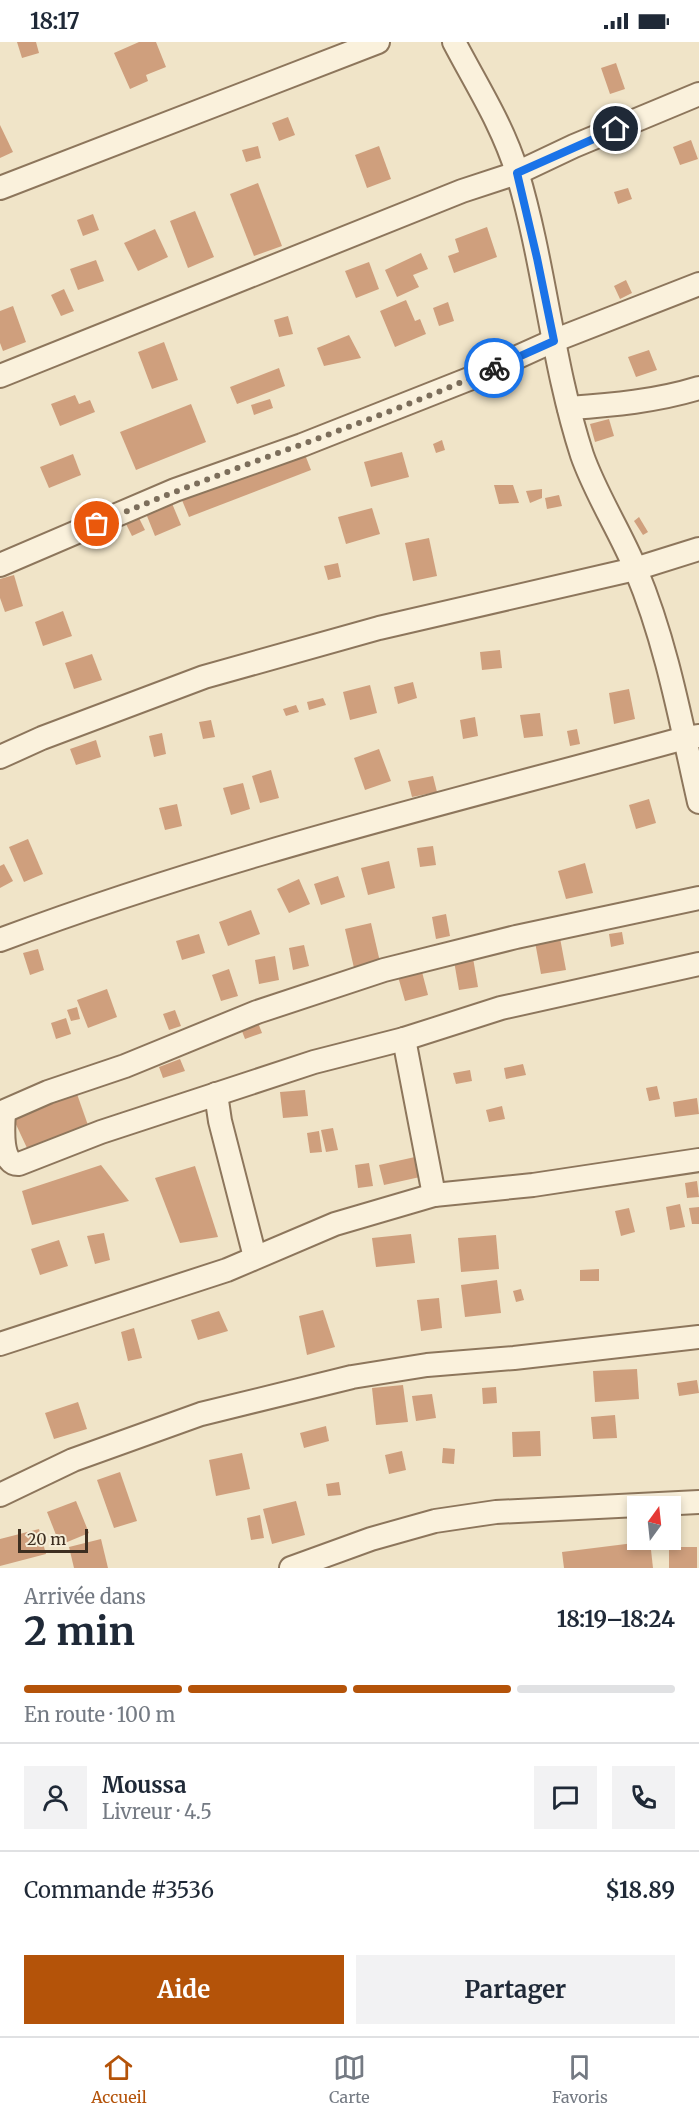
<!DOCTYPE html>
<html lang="fr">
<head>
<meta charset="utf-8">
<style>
	:root { --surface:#fff; --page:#f2f2f3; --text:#1f2937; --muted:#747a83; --line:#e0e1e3; --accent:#b45309 }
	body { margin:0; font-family:Merriweather,serif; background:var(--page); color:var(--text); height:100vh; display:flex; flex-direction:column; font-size:22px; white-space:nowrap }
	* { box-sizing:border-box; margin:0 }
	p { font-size:20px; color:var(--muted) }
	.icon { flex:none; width:33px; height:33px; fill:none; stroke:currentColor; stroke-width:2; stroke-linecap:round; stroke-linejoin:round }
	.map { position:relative; height:1526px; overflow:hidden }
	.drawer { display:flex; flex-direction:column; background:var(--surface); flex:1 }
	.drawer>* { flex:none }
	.needle { width:39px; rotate:15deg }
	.tools { position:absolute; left:627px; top:1454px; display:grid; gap:12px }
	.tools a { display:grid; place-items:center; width:54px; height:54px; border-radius:0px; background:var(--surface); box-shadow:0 3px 9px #0003; font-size:30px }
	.scale { position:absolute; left:18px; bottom:15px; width:70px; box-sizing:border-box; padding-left:6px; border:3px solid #3d2e20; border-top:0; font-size:16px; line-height:21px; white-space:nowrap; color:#3d2e20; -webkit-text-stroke:4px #f7eed8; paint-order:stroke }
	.pin { position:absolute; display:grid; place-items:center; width:51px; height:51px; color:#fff; margin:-26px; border:3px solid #fff; border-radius:50%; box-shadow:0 2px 6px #0007 }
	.courier { position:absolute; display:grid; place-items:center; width:60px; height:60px; margin:-30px; border:4px solid #1a73e8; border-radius:50%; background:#fff; color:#222; box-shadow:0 2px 8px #0007 }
	.summary em { font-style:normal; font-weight:700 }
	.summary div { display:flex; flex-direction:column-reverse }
	.summary { display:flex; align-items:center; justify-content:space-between; height:102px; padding:0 24px }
	h1 { font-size:39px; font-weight:700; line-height:45px }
	.bar { display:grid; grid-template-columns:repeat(4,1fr); gap:9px 6px; align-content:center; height:72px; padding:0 24px }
	.bar i { height:8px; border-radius:4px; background:var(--line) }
	.bar .on { background:var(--accent) }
	.bar p { grid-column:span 4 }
	.line { display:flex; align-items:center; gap:15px; padding:0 24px; border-top:2px solid var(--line) }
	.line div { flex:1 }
	.round { display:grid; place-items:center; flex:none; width:63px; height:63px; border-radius:0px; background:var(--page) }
	.button { display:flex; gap:12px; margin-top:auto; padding:12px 24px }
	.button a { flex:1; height:69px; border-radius:0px; background:var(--accent); color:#fff; font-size:24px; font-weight:700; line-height:69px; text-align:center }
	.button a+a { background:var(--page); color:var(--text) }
	.status { display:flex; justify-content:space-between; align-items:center; height:42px; padding:0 30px; background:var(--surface); direction:ltr }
	.status svg { height:16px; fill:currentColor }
	.tab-bar { display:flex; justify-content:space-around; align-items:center; height:84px; border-top:2px solid var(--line); background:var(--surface); font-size:16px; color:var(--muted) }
	.tab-bar a { display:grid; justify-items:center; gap:3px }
	.tab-bar .on { color:var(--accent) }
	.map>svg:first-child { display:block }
	.building { fill:#cf9f7d }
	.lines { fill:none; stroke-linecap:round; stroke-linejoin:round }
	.minor-casing { stroke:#8d765c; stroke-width:26 }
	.minor { stroke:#faf1dc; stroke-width:22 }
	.done { stroke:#7c6e5b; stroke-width:6; stroke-dasharray:0 10.8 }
	.route { stroke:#1a73e8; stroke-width:8 }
</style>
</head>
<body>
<div class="status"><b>18:17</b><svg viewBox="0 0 49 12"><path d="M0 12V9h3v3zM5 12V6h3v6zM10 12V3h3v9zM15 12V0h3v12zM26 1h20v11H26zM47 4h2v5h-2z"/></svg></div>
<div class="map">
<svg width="699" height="1526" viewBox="0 0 699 1526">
	<rect width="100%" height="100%" fill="#f0e4c8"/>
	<g class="building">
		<polygon points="17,0 36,0 39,11 22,16"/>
		<polygon points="139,0 156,0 166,25 146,33 148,39 130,47 114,11"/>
		<polygon points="616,21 625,47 610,52 601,26"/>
		<polygon points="288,75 295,93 279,99 272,81"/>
		<polygon points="0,83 13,110 0,116"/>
		<polygon points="691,98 698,117 680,123 673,105"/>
		<polygon points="258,104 261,116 246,120 242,108"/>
		<polygon points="379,104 391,137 367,146 355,113"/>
		<polygon points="258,141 282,204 254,214 230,152"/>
		<polygon points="628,146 632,157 618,162 614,150"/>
		<polygon points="195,169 214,215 188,226 170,179"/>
		<polygon points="93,172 99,188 83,194 77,178"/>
		<polygon points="487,185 497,215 454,231 448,214 459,210 455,197"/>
		<polygon points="155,187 168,215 138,229 124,201"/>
		<polygon points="421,211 428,227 413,233 419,245 397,255 385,228"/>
		<polygon points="96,218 104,239 78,248 70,227"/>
		<polygon points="369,220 379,247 356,256 345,229"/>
		<polygon points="626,238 632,251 620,257 614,244"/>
		<polygon points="64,247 74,269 61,274 51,253"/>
		<polygon points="406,258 415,279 420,277 426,292 395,305 380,269"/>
		<polygon points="448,260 454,279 439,284 433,266"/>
		<polygon points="13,264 26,300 3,309 0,301 0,269"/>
		<polygon points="288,274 293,292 279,295 274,278"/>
		<polygon points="349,293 361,316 324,324 317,306"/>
		<polygon points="164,300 178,338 152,347 138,310"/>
		<polygon points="649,308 657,328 636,335 628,315"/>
		<polygon points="279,326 285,344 237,362 230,345"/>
		<polygon points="75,353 79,362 90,358 95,370 60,384 51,362"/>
		<polygon points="270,357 273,366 254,373 251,363"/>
		<polygon points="191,362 206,400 136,428 120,390"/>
		<polygon points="609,377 614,394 595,400 590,382"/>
		<polygon points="442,398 445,408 436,411 433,402"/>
		<polygon points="302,405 311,428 189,475 179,451"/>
		<polygon points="402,410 409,435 371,445 364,420"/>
		<polygon points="73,412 81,433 49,446 40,425"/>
		<polygon points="494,443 513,443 519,461 499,462"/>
		<polygon points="542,447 542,456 530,461 526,449"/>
		<polygon points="559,453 562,464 547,467 545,456"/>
		<polygon points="171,459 181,483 155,494 145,469"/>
		<polygon points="372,466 380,492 346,502 338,475"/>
		<polygon points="639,475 648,490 643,493 634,479"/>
		<polygon points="139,476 145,488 132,494 126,482"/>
		<polygon points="429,496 437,534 413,539 405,501"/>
		<polygon points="338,521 341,535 328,538 324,524"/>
		<polygon points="14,533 23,564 5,570 0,556 0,537"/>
		<polygon points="63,569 72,594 43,604 35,580"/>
		<polygon points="500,608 502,626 482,628 480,610"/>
		<polygon points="92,612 102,638 74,647 65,621"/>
		<polygon points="413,640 417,656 398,662 394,645"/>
		<polygon points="370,643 377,671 350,678 343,650"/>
		<polygon points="629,647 635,677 614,682 609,651"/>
		<polygon points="323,656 326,663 309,668 307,660"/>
		<polygon points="296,663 299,670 286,674 283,667"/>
		<polygon points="540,671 543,694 524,696 520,673"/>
		<polygon points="475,675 478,694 463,697 460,678"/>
		<polygon points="211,678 215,695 203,697 199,680"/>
		<polygon points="577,687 580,702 570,704 567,689"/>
		<polygon points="162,691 166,712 154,715 149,694"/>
		<polygon points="96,698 101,715 76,723 70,707"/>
		<polygon points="379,707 391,739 365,748 354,716"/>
		<polygon points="271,728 279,756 260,761 252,734"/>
		<polygon points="433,734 437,750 412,755 408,739"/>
		<polygon points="243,741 250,767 231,773 223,746"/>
		<polygon points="649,757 656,781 636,787 629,763"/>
		<polygon points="177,762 182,784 165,788 159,766"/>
		<polygon points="28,797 43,832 24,840 9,805"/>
		<polygon points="433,804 436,823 420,825 417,806"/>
		<polygon points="389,819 395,846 368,853 361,826"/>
		<polygon points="585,821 593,851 566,857 558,829"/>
		<polygon points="4,822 13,839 0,846 0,824"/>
		<polygon points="338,834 345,855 321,863 314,842"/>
		<polygon points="299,837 310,862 289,871 277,847"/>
		<polygon points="251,868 260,892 228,904 219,880"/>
		<polygon points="446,872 450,894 436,897 432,875"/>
		<polygon points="371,881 380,920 354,926 345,887"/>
		<polygon points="622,890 624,902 611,905 609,892"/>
		<polygon points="199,892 205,911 182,918 176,899"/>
		<polygon points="560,896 566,928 541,932 535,900"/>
		<polygon points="304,903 309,924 293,928 289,906"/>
		<polygon points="38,907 44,928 30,933 23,911"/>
		<polygon points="275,914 279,938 259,942 255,918"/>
		<polygon points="473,916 478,945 459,948 454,919"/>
		<polygon points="421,926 428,953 405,959 397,931"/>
		<polygon points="229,927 238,954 221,959 212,933"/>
		<polygon points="107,947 117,975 88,986 77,958"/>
		<polygon points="77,965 80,977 71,979 67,968"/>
		<polygon points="175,968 181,984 169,988 163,972"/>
		<polygon points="66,976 71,992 56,997 51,981"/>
		<polygon points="257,978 262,991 245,997 240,984"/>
		<polygon points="180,1017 185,1029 163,1036 159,1025"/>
		<polygon points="523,1022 526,1033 506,1037 504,1026"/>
		<polygon points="470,1028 472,1039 456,1042 453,1031"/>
		<polygon points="657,1044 660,1057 649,1059 646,1046"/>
		<polygon points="305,1048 308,1074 283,1076 280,1050"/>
		<polygon points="77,1052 89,1086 27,1106 13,1076"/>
		<polygon points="697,1056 699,1072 675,1075 673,1060"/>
		<polygon points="502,1064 505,1077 489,1080 486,1068"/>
		<polygon points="333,1086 338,1108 326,1110 321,1088"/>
		<polygon points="319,1089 322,1110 310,1111 307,1091"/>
		<polygon points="415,1115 420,1135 384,1143 379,1123"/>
		<polygon points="369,1121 373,1144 358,1146 355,1123"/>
		<polygon points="101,1123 129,1159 32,1183 22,1149"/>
		<polygon points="195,1124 218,1195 180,1201 155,1136"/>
		<polygon points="697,1139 699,1155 687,1156 685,1141"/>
		<polygon points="680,1162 685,1185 670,1188 666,1165"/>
		<polygon points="699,1165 699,1182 692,1182 689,1166"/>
		<polygon points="629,1166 635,1190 621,1194 615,1169"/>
		<polygon points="104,1191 110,1218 95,1222 87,1194"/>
		<polygon points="411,1192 415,1221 376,1225 372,1196"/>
		<polygon points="496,1193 499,1227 461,1230 458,1196"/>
		<polygon points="59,1198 68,1224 40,1233 31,1207"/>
		<polygon points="599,1227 599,1239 580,1239 580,1228"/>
		<polygon points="497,1238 501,1271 465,1275 461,1243"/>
		<polygon points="521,1247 524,1258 516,1260 513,1249"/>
		<polygon points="439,1256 442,1286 421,1289 417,1258"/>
		<polygon points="323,1268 335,1305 307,1313 299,1274"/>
		<polygon points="219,1269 228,1289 198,1298 191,1278"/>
		<polygon points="134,1286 142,1316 128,1319 121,1290"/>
		<polygon points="637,1327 639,1357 595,1360 593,1329"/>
		<polygon points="697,1338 699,1351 679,1354 677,1341"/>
		<polygon points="403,1343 408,1380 376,1383 372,1346"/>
		<polygon points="496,1345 497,1361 483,1362 482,1346"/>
		<polygon points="432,1352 436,1376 416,1379 412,1354"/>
		<polygon points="78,1360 87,1387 54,1397 45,1371"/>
		<polygon points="615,1373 617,1396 593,1397 591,1375"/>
		<polygon points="326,1384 329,1399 304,1406 300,1391"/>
		<polygon points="540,1389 541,1414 513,1415 512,1390"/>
		<polygon points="443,1406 455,1407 454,1422 442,1421"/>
		<polygon points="402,1409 406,1428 389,1432 385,1413"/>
		<polygon points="242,1411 250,1447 216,1454 209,1418"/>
		<polygon points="120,1430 137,1479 114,1486 97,1438"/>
		<polygon points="339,1440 341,1453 328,1454 326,1442"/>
		<polygon points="76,1459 89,1491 60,1503 47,1470"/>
		<polygon points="296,1459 305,1493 272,1502 263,1467"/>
		<polygon points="260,1473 264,1496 251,1498 247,1476"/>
		<polygon points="39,1487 46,1512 0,1524 0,1497"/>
		<polygon points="101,1497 108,1526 74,1526 69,1505"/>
		<polygon points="650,1499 653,1526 564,1526 562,1510"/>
		<rect x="669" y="1505" width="28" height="21"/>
	</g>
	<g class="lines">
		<defs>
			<g id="minor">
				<path d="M454,0C477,44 502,82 517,130C545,223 552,321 582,413C596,453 620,489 636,528C667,602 681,681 699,760"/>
				<polyline points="0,146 378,0"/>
				<polyline points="0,334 462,149 517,131 574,104 699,52"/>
				<path d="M569,366C613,363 657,359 699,346"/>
				<polyline points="0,523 175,448 302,403 469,337 553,299 699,242"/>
				<polyline points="0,715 42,696 204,635 379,586 635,527 699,507"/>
				<path d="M0,898C223,814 455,759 685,696L698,694"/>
				<polyline points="404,997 434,1153"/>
				<polyline points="216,1052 220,1079 255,1215"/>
				<path d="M4,1070C3,1085 0,1123 19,1122L101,1090L314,1020L404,997L501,966L699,922"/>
				<polyline points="0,1071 48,1050 125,1024 257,970 384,928 516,895 699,856"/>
				<polyline points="0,1302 227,1228 335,1182 434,1153 533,1143 699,1118"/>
				<polyline points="0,1453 73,1418 201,1372 352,1335 427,1323 514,1316 699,1295"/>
				<polyline points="291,1526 371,1497 435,1479 496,1470 699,1460"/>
			</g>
		</defs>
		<use href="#minor" class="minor-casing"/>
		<use href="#minor" class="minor"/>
	</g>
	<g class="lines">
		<path class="done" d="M97,482C228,425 365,384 494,326"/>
		<polyline class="route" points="494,326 554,299 537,216 517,131 616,87"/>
	</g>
</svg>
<div class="tools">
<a><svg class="needle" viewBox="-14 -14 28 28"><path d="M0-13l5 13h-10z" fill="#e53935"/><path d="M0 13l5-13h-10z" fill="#747a83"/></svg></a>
</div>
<div class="scale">20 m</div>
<div class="pin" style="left:97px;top:482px;background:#ea580c"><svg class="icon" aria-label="bag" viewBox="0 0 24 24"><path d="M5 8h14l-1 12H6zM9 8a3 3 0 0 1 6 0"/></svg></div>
<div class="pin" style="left:616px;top:87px;background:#1f2937"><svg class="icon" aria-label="home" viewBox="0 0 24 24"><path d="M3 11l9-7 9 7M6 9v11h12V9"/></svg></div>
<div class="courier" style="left:494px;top:326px"><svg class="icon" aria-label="bike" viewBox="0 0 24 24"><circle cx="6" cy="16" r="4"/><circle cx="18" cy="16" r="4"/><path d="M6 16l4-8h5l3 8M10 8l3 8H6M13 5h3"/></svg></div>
</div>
<section class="drawer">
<div class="summary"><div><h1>2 min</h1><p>Arrivée dans</p></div><em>18:19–18:24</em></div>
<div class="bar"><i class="on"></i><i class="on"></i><i class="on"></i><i></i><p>En route · 100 m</p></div>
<div class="line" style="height:108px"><a class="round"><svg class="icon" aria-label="person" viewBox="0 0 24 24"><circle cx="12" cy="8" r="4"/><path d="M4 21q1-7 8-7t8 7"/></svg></a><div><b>Moussa</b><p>Livreur · 4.5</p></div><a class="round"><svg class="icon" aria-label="chat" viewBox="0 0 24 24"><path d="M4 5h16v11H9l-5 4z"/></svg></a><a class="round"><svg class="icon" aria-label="phone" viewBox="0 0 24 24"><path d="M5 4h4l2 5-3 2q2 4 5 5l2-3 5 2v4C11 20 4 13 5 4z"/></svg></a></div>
<div class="line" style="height:78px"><div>Commande #3536</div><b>$18.89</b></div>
<div class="button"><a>Aide</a><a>Partager</a></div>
</section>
<nav class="tab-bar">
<a class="on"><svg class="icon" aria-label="home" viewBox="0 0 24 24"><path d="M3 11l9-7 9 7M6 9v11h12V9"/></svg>Accueil</a>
<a><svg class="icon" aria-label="map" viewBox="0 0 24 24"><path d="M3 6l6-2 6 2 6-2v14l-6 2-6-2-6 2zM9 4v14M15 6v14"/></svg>Carte</a>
<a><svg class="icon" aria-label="saved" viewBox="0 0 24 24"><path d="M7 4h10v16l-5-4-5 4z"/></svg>Favoris</a>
</nav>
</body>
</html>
